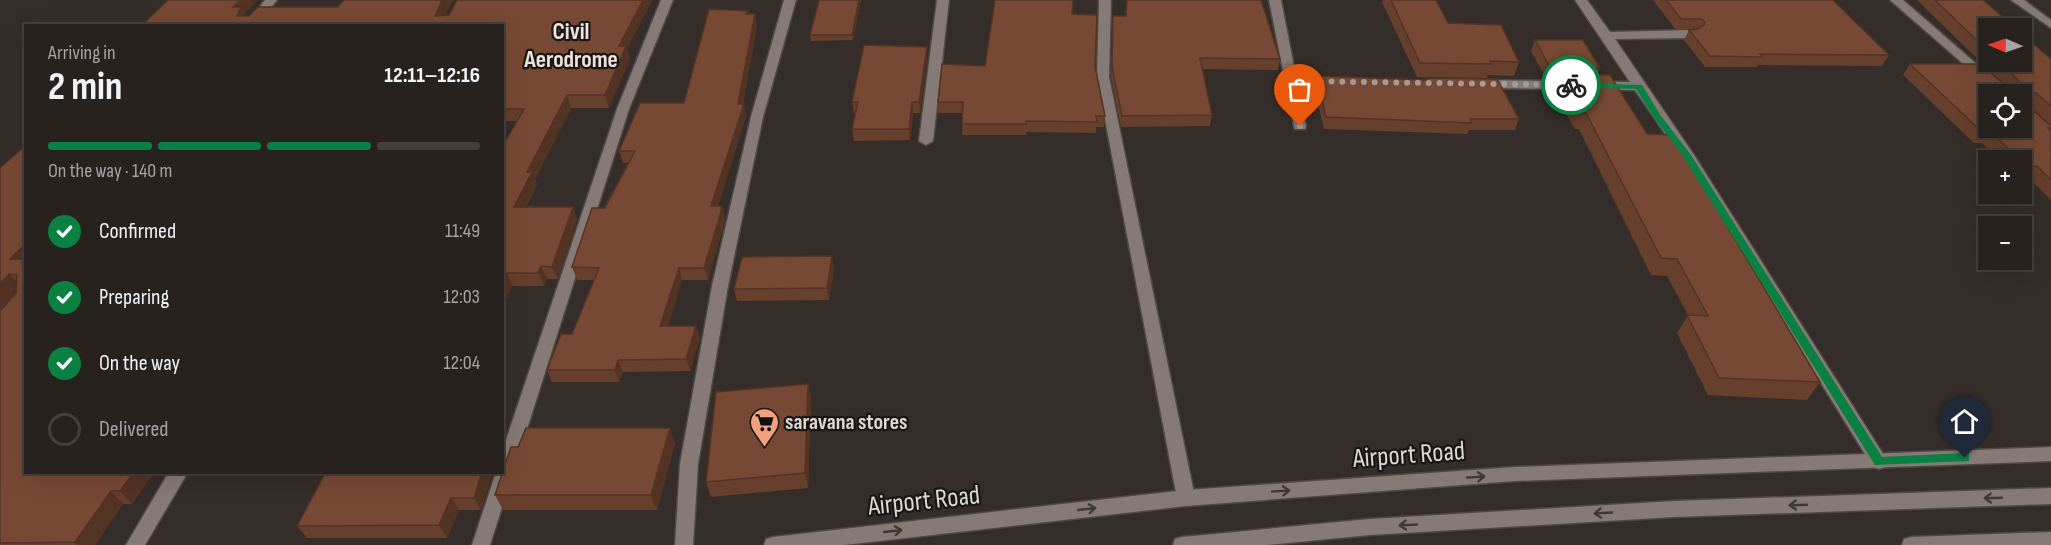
<!DOCTYPE html>
<html lang="en">
<head>
<meta charset="utf-8">
<style>
	:root { --surface:#28221f; --page:#302a28; --text:#f1f3f6; --muted:#a5a4a4; --line:#443f3d; --accent:#0b8043 }
	body { margin:0; font-family:"Sofia Sans Condensed",sans-serif; background:var(--page); color:var(--text); height:100vh; display:flex; flex-direction:column; font-size:22px; white-space:nowrap }
	* { box-sizing:border-box; margin:0 }
	p { font-size:20px; color:var(--muted) }
	.icon { flex:none; width:33px; height:33px; fill:none; stroke:currentColor; stroke-width:2; stroke-linecap:round; stroke-linejoin:round }
	.map { position:relative; flex:1; overflow:hidden }
	.sheet { position:absolute; left:24px; top:24px; width:480px; height:450px; display:flex; flex-direction:column; background:var(--surface); border-radius:0px; box-shadow:0 6px 24px #0002,0 0 0 2px var(--line) }
	.sheet>* { flex:none }
	.needle { width:39px; rotate:272deg }
	.buttons { position:absolute; left:1978px; top:18px; display:grid; gap:12px }
	.buttons a { display:grid; place-items:center; width:54px; height:54px; border-radius:0px; background:var(--surface); box-shadow:0 6px 24px #0002,0 0 0 2px var(--line); font-size:30px }
	.pin { position:absolute; display:grid; place-items:center; width:51px; height:51px; color:#fff; margin:-62px -26px; border-radius:50% 50% 50% 0; rotate:-45deg; box-shadow:0 0 6px #0007 }
	.pin .icon { rotate:45deg }
	.courier { position:absolute; display:grid; place-items:center; width:60px; height:60px; margin:-30px; border:4px solid #0b8043; border-radius:50%; background:#fff; color:#222; box-shadow:0 2px 8px #0007 }
	.overview em { font-style:normal; font-weight:700 }
	.overview div { display:flex; flex-direction:column-reverse }
	.overview { display:flex; align-items:center; justify-content:space-between; height:102px; padding:0 24px }
	h1 { font-size:39px; font-weight:700; line-height:45px }
	.bar { display:grid; grid-template-columns:repeat(4,1fr); gap:9px 6px; align-content:center; height:72px; padding:0 24px }
	.bar i { height:8px; border-radius:4px; background:var(--line) }
	.bar .selected { background:var(--accent) }
	.bar p { grid-column:span 4 }
	ol { padding:0 24px; list-style:none }
	li { display:flex; align-items:center; gap:18px; height:66px }
	li p { margin-inline-start:auto }
	li .icon { padding:6px; border-radius:50%; background:var(--accent); color:#fff; stroke-width:4 }
	li:last-child { color:var(--muted) }
	li i { width:33px; height:33px; border:3px solid var(--line); border-radius:50% }
	.map>svg:first-child { display:block }
	.lines { fill:none; stroke-linecap:round; stroke-linejoin:round }
	.street-casing { stroke:#4f4845; stroke-width:3 }
	.secondary-casing { stroke:#4f4845; stroke-width:3 }
	.street { fill:#857a76; fill-rule:evenodd }
	.secondary { fill:#857a76; fill-rule:evenodd }
	.wall { fill:#663f2d }
	.shaded-wall { fill:#533324 }
	.building { fill:#774934; stroke:#533324; stroke-width:1.5; fill-rule:evenodd }
	.oneway { stroke:#3f3936 }
	.route { fill:#0b8043 }
	.done { stroke:#a29c99; stroke-width:6; stroke-dasharray:0 10.8 }
	.labels { text-anchor:middle; dominant-baseline:central; stroke-width:4.5; stroke-linejoin:round; paint-order:stroke }
	.poi-label { font-size:22px; font-weight:bold; fill:#ddd8d5; stroke:#1a1614; text-anchor:start }
	.far-district-label { font-size:24px; font-weight:bold; fill:#ede2dd; stroke:#1a1614 }
	.near-street-label { font-size:27px; fill:#ddd8d5; stroke:#1a1614 }
</style>
</head>
<body>
<div class="map">
<svg width="2051" height="545" viewBox="0 0 2051 545">
	<rect width="100%" height="100%" fill="#352d29"/>
	<g class="lines">
		<defs>
			<g id="street">
				<polygon points="265,0 277,0 256,26 245,26"/>
				<polygon points="661,0 673,0 629,109 490,545 472,545 496,472 502,472 502,452 617,109"/>
				<polygon points="784,0 796,0 763,117 728,286 698,464 693,545 675,545 680,464 712,286 751,117"/>
				<polygon points="937,0 949,0 933,141 926,145 919,141"/>
				<polygon points="1099,0 1111,0 1109,77 1195,498 1192,503 1186,506 1180,503 1177,498 1097,77"/>
				<polygon points="1269,0 1281,0 1296,77 1336,78 1342,82 1336,86 1298,85 1306,126 1305,129 1295,129 1294,126"/>
				<polygon points="1575,0 1587,0 1610,32 1692,30 1698,34 1692,38 1615,39 1694,155 1885,457 1888,462 1885,467 1879,469 1873,467 1681,157 1635,90 1480,88 1474,84 1480,80 1630,82"/>
				<polygon points="1890,0 1903,0 2011,94 1998,94"/>
				<polygon points="2011,0 2024,0 2051,20 2051,28"/>
				<polygon points="169,472 188,472 145,545 126,545"/>
				<polygon points="2051,532 2051,545 1902,545 1904,539 1911,537"/>
			</g>
			<g id="secondary">
				<polygon points="2051,447 2051,461 1515,481 1186,506 844,545 764,545 766,539 773,537 1186,490 1515,467"/>
				<polygon points="2051,488 2051,504 1674,517 1370,535 1267,545 1173,545 1175,539 1182,537 1370,519 1674,501"/>
			</g>
		</defs>
		<use href="#street" class="street-casing"/>
		<use href="#secondary" class="secondary-casing"/>
		<use href="#street" class="street"/>
		<use href="#secondary" class="secondary"/>
	</g>
	<g class="wall">
		<polygon points="344,0 453,0 445,15 449,15 457,0 652,0 627,49 630,58 609,108 571,108 535,179 537,184 526,207 573,207 577,220 558,279 547,279 544,286 512,286 502,308 502,147 517,121 502,121 502,26 141,26 245,14 246,16 249,16 338,7"/>
		<polygon points="861,0 853,40 811,41 810,35"/>
		<polygon points="1383,0 1436,0 1448,23 1519,62 1514,76 1488,75 1487,78 1417,77 1382,2"/>
		<polygon points="1653,0 1833,0 1889,55 1882,66 1758,65 1757,67 1705,67 1684,40 1689,30 1692,30 1676,30"/>
		<polygon points="1917,0 1983,0 1989,28 1989,62 2022,62 2051,59 2051,125 2029,106 2051,126 2051,200 2028,177 2022,177 2022,160 2000,160 1982,143 1974,143 1903,75 1910,64 1998,79"/>
		<polygon points="748,11 748,14 757,25 743,104 746,116 718,206 725,218 722,231 708,280 682,280 668,326 700,338 690,371 623,372 619,382 552,382 547,370 572,334 594,280 577,280 572,267 628,163 623,163 619,151 684,103"/>
		<polygon points="1072,14 1095,66 1105,116 1104,127 1096,127 1096,133 1026,132 1026,135 962,135 963,113 938,113 938,102"/>
		<polygon points="1113,26 1280,59 1278,70 1202,69 1212,115 1210,126 1121,127 1111,77"/>
		<polygon points="1535,40 1600,68 1597,75 1647,134 1820,382 1807,400 1708,395 1677,333 1688,315 1667,276 1651,275 1579,129 1575,129 1553,91 1558,79 1546,78 1531,51"/>
		<polygon points="927,58 920,113 913,113 910,140 854,141 852,129 856,113 854,113 852,102"/>
		<polygon points="1316,76 1425,80 1426,78 1519,119 1515,130 1469,130 1467,134 1324,129 1314,87"/>
		<polygon points="26,145 26,472 154,472 132,504 123,504 95,545 0,545 0,311 16,292 0,310 0,168"/>
		<polygon points="834,268 829,300 737,301 734,289"/>
		<polygon points="808,384 811,399 808,488 711,497 706,482"/>
		<polygon points="675,443 657,510 503,510 495,495"/>
		<polygon points="326,472 493,472 481,510 459,510 447,538 307,538 297,526"/>
	</g>
	<g class="shaded-wall">
		<polygon points="240,0 258,0 245,14 247,19 242,26 233,7"/>
		<polygon points="442,0 453,0 441,26 435,16"/>
		<polygon points="643,0 652,0 627,49 630,58 609,108 605,95 619,46"/>
		<polygon points="859,0 861,0 853,40 852,35"/>
		<polygon points="755,14 757,25 742,109 744,104 746,116 714,218 711,206 738,104"/>
		<polygon points="927,47 927,58 920,113 919,102"/>
		<polygon points="567,95 571,108 535,179 537,184 519,220 514,207 527,172"/>
		<polygon points="912,102 913,113 910,140 909,129"/>
		<polygon points="722,206 725,218 708,280 704,268"/>
		<polygon points="573,207 577,220 558,279 552,267"/>
		<polygon points="26,243 26,267 10,259"/>
		<polygon points="832,256 834,268 829,300 827,288"/>
		<polygon points="541,266 547,279 544,286 538,273"/>
		<polygon points="679,268 682,280 664,338 660,326"/>
		<polygon points="507,273 512,286 502,308 502,282"/>
		<polygon points="9,274 21,287 0,310 0,284"/>
		<polygon points="696,326 700,338 690,371 686,359"/>
		<polygon points="618,360 623,372 619,382 615,370"/>
		<polygon points="808,384 811,399 808,488 805,473"/>
		<polygon points="670,428 675,443 657,510 651,495"/>
		<polygon points="134,472 154,472 132,504 120,491"/>
		<polygon points="482,472 493,472 481,510 474,498"/>
		<polygon points="111,491 123,504 95,545 78,545 75,542"/>
		<polygon points="451,498 459,510 447,538 439,525"/>
	</g>
	<g class="building">
		<polygon points="168,0 240,0 233,7 241,7 237,16 249,16 258,7 338,7 344,0 442,0 435,16 449,15 457,0 643,0 619,46 626,46 605,95 567,95 527,172 532,172 514,207 573,207 552,267 541,266 538,273 507,273 502,282 502,147 524,109 502,109 502,26 141,26"/>
		<polygon points="819,0 859,0 852,35 810,35"/>
		<polygon points="995,0 1073,0 1072,14 1097,15 1095,66 1105,116 1096,116 1097,122 1026,121 1026,124 962,124 963,102 938,102 942,64 985,66"/>
		<polygon points="1127,0 1261,0 1280,59 1200,58 1212,115 1122,116 1112,66 1113,16 1126,16"/>
		<polygon points="1391,0 1436,0 1448,23 1501,25 1519,62 1490,61 1491,64 1420,63"/>
		<polygon points="1666,0 1833,0 1889,55 1760,54 1762,57 1710,56 1689,30 1698,29 1704,25 1705,22 1701,19 1681,19"/>
		<polygon points="1935,0 1983,0 2016,28 1989,28 1989,52"/>
		<polygon points="709,9 748,11 746,14 755,14 738,104 744,104 711,206 722,206 719,219 704,268 679,268 660,326 696,326 686,359 618,360 615,370 547,370 561,334 572,334 599,268 572,267 592,208 605,208 635,151 619,151 640,103 684,103"/>
		<path d="M2022,34L2051,59V106L2036,93L2031,92L2028,94L2029,107L2051,126V128H2048L2051,131V180L2037,166H2026L2022,162V160H2020L1991,132H1982L1910,64H1980L2005,85H2019L2021,83L1999,62H2022ZM1989,94H2022V128H1989Z"/>
		<polygon points="1535,40 1583,40 1600,68 1550,68"/>
		<polygon points="864,45 927,47 919,102 912,102 909,129 852,129 858,102 852,102"/>
		<polygon points="1560,74 1610,75 1647,134 1673,135 1820,382 1719,378 1687,315 1708,316 1677,259 1661,258 1586,113 1582,112"/>
		<polygon points="1316,76 1427,80 1426,78 1497,79 1519,119 1470,119 1471,123 1326,117"/>
		<polygon points="26,145 26,243 10,259 26,259 26,472 134,472 120,491 111,491 75,542 0,543 0,311 16,293 17,275 9,274 0,284 0,168"/>
		<polygon points="832,256 827,288 734,289 742,257"/>
		<polygon points="808,384 805,473 706,482 716,392"/>
		<polygon points="526,428 670,428 651,495 495,495 511,447 518,447"/>
		<polygon points="326,472 482,472 474,498 451,498 439,525 297,526"/>
	</g>
	<defs><path id="oneway-shaft" d="M-6 0H5M1.5-3L5.5 0L1.5 3" fill="none" stroke-width="1.6" stroke-linecap="round" stroke-linejoin="round" transform="scale(1.5)"/></defs>
	<g class="oneway">
		<use href="#oneway-shaft" transform="translate(1476 477) rotate(-4)"/>
		<use href="#oneway-shaft" transform="translate(1281 491) rotate(-4)"/>
		<use href="#oneway-shaft" transform="translate(1993 498) rotate(178)"/>
		<use href="#oneway-shaft" transform="translate(1798 505) rotate(178)"/>
		<use href="#oneway-shaft" transform="translate(1087 509) rotate(-6)"/>
		<use href="#oneway-shaft" transform="translate(1603 513) rotate(177)"/>
		<use href="#oneway-shaft" transform="translate(1408 525) rotate(177)"/>
		<use href="#oneway-shaft" transform="translate(893 531) rotate(-6)"/>
	</g>
	<polygon class="route" points="1571,83 1642,85 1661,116 1691,155 1882,457 1965,453 1969,454 1969,461 1875,465 1683,156 1655,119 1636,89 1568,87 1567,85"/>
	<g class="lines">
		<polyline class="done" points="1300,126 1291,81 1571,85"/>
	</g>
	<defs>
		<symbol id="supermarket-pin" viewBox="-11 -11 22 30"><path d="M0 17L-7.5 6A9.5 9.5 0 1 1 7.5 6Z" fill="#f1a17d" stroke="#1a1614"/><path d="M-6-5.5h2.5l.6 2H6L4.5 2H-2.5L-4.4-4H-6ZM-1.5 3.2a1.3 1.3 0 1 0 .1 0ZM3 3.2a1.3 1.3 0 1 0 .1 0Z" fill="#111"/></symbol>
	</defs>
	<g fill-rule="evenodd">
		<use href="#supermarket-pin" x="748" y="406" width="33" height="45"/>
	</g>
	<g class="labels">
		<g class="poi-label">
			<text x="785" y="422">saravana stores</text>
		</g>
		<g class="far-district-label">
			<text x="571" y="31">Civil<tspan x="571" dy="28">Aerodrome</tspan></text>
		</g>
		<g class="near-street-label">
			<text transform="translate(1409 455) rotate(-4)">Airport Road</text>
			<text transform="translate(924 501) rotate(-6)">Airport Road</text>
		</g>
	</g>
</svg>
<div class="buttons">
<a><svg class="needle" viewBox="-14 -14 28 28"><path d="M0-13l5 13h-10z" fill="#e53935"/><path d="M0 13l5-13h-10z" fill="#a5a4a4"/></svg></a>
<a><svg class="icon" aria-label="locate" viewBox="0 0 24 24"><circle cx="12" cy="12" r="6"/><path d="M12 2v4M12 18v4M2 12h4M18 12h4"/></svg></a>
<a>+</a>
<a>−</a>
</div>
<div class="pin" style="left:1300px;top:126px;background:#ea580c"><svg class="icon" aria-label="bag" viewBox="0 0 24 24"><path d="M5 8h14l-1 12H6zM9 8a3 3 0 0 1 6 0"/></svg></div>
<div class="pin" style="left:1965px;top:458px;background:#1f2937"><svg class="icon" aria-label="home" viewBox="0 0 24 24"><path d="M3 11l9-7 9 7M6 9v11h12V9"/></svg></div>
<div class="courier" style="left:1571px;top:85px"><svg class="icon" aria-label="bike" viewBox="0 0 24 24"><circle cx="6" cy="16" r="4"/><circle cx="18" cy="16" r="4"/><path d="M6 16l4-8h5l3 8M10 8l3 8H6M13 5h3"/></svg></div>
<section class="sheet">
<div class="overview"><div><h1>2 min</h1><p>Arriving in</p></div><em>12:11–12:16</em></div>
<div class="bar"><i class="selected"></i><i class="selected"></i><i class="selected"></i><i></i><p>On the way · 140 m</p></div>
<ol>
<li><svg class="icon" aria-label="check" viewBox="0 0 24 24"><path d="M5 12l5 5 9-10"/></svg>Confirmed<p>11:49</p></li>
<li><svg class="icon" aria-label="check" viewBox="0 0 24 24"><path d="M5 12l5 5 9-10"/></svg>Preparing<p>12:03</p></li>
<li><svg class="icon" aria-label="check" viewBox="0 0 24 24"><path d="M5 12l5 5 9-10"/></svg>On the way<p>12:04</p></li>
<li><i></i>Delivered</li>
</ol>
</section>
</div>
</body>
</html>
